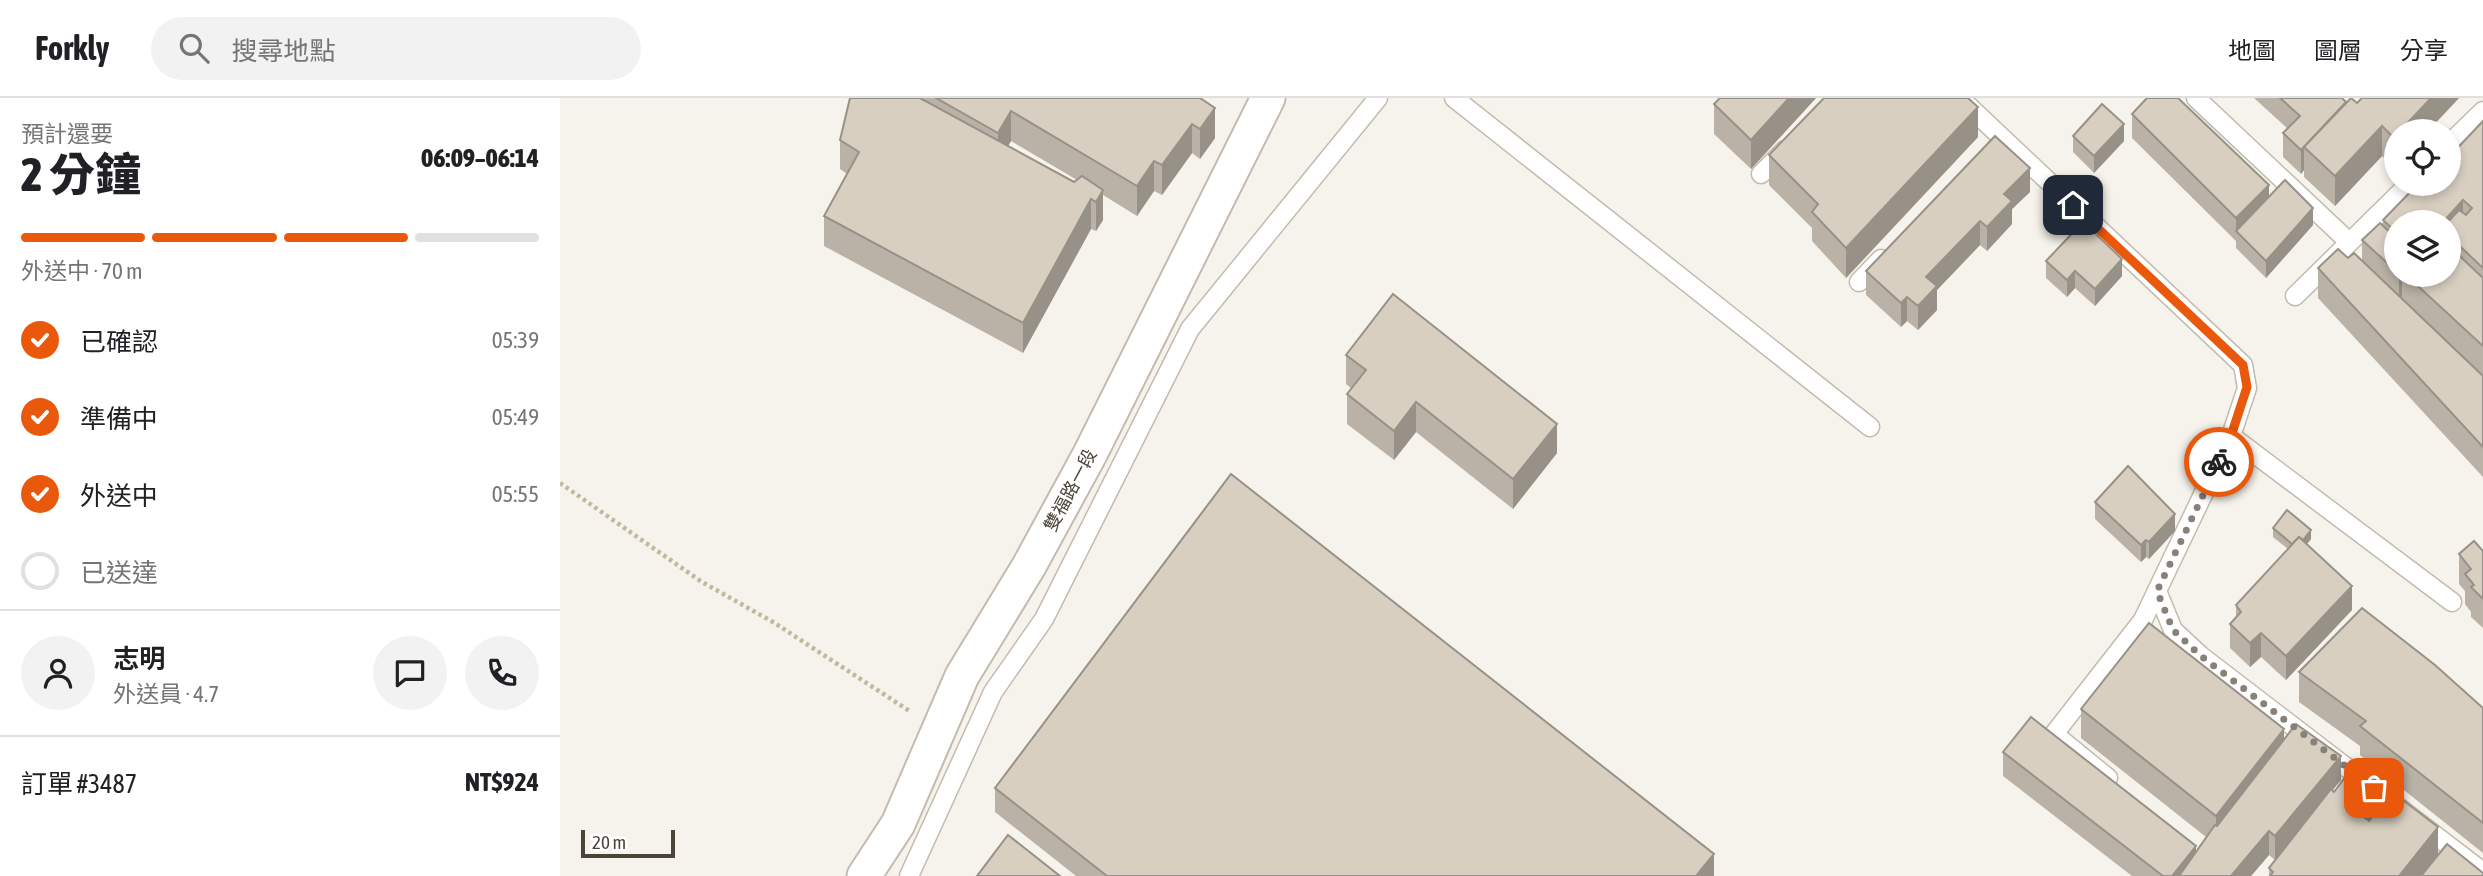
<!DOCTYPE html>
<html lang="zh-TW">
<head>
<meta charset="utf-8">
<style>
	:root { --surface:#fff; --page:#f2f2f2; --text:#202124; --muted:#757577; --line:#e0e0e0; --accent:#ea580c }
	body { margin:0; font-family:"Asap Condensed","Noto Sans TC",sans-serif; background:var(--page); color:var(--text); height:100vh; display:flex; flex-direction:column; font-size:26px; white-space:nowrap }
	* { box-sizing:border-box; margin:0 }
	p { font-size:23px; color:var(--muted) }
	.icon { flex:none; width:38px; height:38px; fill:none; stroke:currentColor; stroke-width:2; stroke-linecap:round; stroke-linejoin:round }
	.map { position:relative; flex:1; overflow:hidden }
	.panel { display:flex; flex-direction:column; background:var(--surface); width:560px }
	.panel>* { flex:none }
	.fabs { position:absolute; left:1824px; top:21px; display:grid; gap:14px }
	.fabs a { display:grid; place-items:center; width:77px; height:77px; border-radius:50%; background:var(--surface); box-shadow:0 4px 10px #0003; font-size:35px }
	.scale { position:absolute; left:21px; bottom:18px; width:94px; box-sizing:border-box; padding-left:7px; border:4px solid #4b4439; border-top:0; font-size:19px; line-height:24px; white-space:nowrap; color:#4b4439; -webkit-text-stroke:5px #fff; paint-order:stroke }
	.pin { position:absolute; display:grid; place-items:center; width:60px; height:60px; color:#fff; margin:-30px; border-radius:14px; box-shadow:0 4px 10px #0006 }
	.courier { position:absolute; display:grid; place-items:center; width:70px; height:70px; margin:-35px; border:5px solid #ea580c; border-radius:50%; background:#fff; color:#222; box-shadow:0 2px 9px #0007 }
	.headline em { font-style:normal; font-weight:800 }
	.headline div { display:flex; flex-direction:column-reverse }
	.headline { display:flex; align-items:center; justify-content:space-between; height:119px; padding:0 21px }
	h1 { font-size:46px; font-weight:800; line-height:52px }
	.bar { display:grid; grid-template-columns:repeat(4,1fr); gap:10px 7px; align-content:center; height:84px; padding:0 21px }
	.bar i { height:9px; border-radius:5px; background:var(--line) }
	.bar .active { background:var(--accent) }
	.bar p { grid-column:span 4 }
	.line { display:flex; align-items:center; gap:18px; padding:0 21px; border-top:2px solid var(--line) }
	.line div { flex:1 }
	.round { display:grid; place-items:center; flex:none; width:74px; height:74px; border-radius:37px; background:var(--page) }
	ol { padding:0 21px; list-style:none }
	li { display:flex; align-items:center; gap:21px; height:77px }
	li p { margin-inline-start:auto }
	li .icon { padding:7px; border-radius:50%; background:var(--accent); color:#fff; stroke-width:4 }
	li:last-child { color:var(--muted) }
	li i { width:38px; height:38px; border:4px solid var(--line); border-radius:50% }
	header { display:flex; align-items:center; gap:42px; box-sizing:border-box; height:98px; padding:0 35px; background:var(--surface); border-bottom:2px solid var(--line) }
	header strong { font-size:33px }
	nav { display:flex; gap:38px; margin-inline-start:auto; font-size:24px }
	.search { width:490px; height:63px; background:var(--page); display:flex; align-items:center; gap:18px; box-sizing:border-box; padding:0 24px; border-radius:38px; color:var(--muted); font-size:26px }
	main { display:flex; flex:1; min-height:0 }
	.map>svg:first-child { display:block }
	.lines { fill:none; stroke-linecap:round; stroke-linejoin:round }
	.lane-casing { stroke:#c2bbae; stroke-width:21 }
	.street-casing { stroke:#c2bbae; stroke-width:37 }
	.path { stroke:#c4b79f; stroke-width:4.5; stroke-dasharray:3.5 3.5; stroke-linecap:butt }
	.lane { stroke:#fff; stroke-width:18 }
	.street { stroke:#fff; stroke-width:33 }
	.wall { fill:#bab2a6; fill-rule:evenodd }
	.shaded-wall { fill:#979187 }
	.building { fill:#d8cfc1; stroke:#979187; stroke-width:2 }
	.done { stroke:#878178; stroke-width:7; stroke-dasharray:0 12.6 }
	.route { stroke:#ea580c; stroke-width:9 }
	.labels { text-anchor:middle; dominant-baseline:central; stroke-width:5; stroke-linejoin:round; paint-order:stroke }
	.street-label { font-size:18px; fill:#4b4439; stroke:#fff }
</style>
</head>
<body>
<header>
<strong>Forkly</strong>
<div class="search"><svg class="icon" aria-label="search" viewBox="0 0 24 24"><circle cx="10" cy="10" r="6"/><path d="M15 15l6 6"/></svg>搜尋地點</div>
<nav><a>地圖</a><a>圖層</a><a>分享</a></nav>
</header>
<main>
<section class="panel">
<div class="headline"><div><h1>2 分鐘</h1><p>預計還要</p></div><em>06:09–06:14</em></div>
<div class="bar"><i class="active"></i><i class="active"></i><i class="active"></i><i></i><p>外送中 · 70 m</p></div>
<ol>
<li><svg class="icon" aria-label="check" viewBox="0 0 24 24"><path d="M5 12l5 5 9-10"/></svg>已確認<p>05:39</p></li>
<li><svg class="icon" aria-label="check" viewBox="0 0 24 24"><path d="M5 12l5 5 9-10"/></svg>準備中<p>05:49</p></li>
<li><svg class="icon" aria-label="check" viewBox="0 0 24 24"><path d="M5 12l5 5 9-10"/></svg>外送中<p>05:55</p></li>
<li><i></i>已送達</li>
</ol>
<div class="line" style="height:126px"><a class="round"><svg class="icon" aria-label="person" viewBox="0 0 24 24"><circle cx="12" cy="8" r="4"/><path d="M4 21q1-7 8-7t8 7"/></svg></a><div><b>志明</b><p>外送員 · 4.7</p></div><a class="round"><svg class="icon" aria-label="chat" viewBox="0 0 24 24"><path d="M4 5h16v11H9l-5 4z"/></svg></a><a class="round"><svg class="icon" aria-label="phone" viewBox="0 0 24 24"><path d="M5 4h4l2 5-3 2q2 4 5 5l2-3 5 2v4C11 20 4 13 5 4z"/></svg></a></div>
<div class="line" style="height:91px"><div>訂單 #3487</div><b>NT$924</b></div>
</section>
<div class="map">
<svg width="1923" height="778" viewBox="0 0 1923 778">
	<rect width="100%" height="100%" fill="#f6f3ec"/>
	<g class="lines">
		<defs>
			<g id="lane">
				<polyline points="894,0 1310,329"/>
				<polyline points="1400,0 1683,267 1687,290 1671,338 1583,522 1494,636 1548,680"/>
				<polyline points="1636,0 1789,144"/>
				<polyline points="1888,47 1923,13"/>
				<polyline points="1201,76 1225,52"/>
				<polyline points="1299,184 1321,161"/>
				<polyline points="1735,198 1849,86"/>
				<polyline points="1671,338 1892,504"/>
				<polyline points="1597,493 1613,532 1641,558 1923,774"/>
				<polyline points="349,778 433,594 484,521 630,231 818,0"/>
			</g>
			<polyline id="street" points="304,778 338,726 402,578 469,468 530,356 708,0"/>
		</defs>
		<use href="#lane" class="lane-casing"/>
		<use href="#street" class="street-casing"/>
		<polyline class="path" points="0,385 142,484 213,524 351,614"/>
		<use href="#lane" class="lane"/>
		<use href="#street" class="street"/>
	</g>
	<g class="wall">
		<path d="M290,0H640L655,40L640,61L632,55L602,97L594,93L577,118L543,97V122L536,133L531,131L463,255L264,148V118L287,76L280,71V42ZM451,43L517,82L514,84L448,48Z"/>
		<polygon points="1160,0 1256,0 1191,71 1154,36 1154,6"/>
		<polygon points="1694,0 1782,0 1786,6 1899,0 1868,33 1836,33 1836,67 1834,69 1822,58 1775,108 1744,79 1744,72 1741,76 1723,59 1723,35 1728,31"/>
		<polygon points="1572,16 1709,99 1753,127 1706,180 1676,150 1676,143 1572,40"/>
		<path d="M1923,23V379L1758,200V170L1788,160L1802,162V142L1823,128V122L1888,86ZM1836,124H1888V177H1836Z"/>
		<polygon points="1513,38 1564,43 1534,75 1513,54"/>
		<polygon points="1418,39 1286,180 1252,143 1252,130 1209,87 1209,57"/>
		<polygon points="1470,94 1452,111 1452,126 1427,153 1420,147 1377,192 1377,212 1358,232 1347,223 1341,229 1306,197 1306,173"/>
		<polygon points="1486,163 1562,178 1535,208 1515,190 1507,199 1486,180"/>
		<polygon points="786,257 997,355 953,411 856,334 834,362 787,326 787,296 792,291 786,286"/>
		<polygon points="1535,404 1615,433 1589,461 1586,459 1581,464 1535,421"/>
		<polygon points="1713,430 1751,441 1747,446 1792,512 1726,582 1701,559 1690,569 1670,550 1670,526 1676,520 1676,507 1728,451 1713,439"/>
		<polygon points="1923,453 1923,530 1911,519 1911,514 1905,506 1905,493 1899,486 1899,456"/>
		<polygon points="1739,574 1923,610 1923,755 1800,657 1800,648 1739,604"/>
		<polygon points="1521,611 1724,642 1781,682 1772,692 1774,694 1828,706 1878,757 1923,778 1709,778 1709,770 1715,762 1709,757 1691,778 1572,778 1443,678 1443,654 1636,753 1646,739 1521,640"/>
		<polygon points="435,690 1154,778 516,778 435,714"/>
	</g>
	<g class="shaded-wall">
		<polygon points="1229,0 1256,0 1191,71 1191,42"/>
		<polygon points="1871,0 1899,0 1868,33 1840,33"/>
		<polygon points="1786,4 1786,28 1744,49 1744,72 1741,76 1741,52"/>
		<polygon points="1418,9 1418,39 1286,180 1286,150"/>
		<polygon points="655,10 655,40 640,61 640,31"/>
		<polygon points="451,13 451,43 438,65 438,35"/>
		<polygon points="632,26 632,55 602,97 602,67"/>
		<polygon points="1564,26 1564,43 1534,75 1534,58"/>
		<polygon points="1822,28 1822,58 1775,108 1775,78"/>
		<polygon points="1836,37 1836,67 1834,69 1834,40"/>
		<polygon points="594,63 594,93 577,118 577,88"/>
		<polygon points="1470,70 1470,94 1452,111 1452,126 1427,153 1427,129 1444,96"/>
		<polygon points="1709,87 1709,111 1676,134 1676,120"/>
		<polygon points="543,92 543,122 536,133 536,104"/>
		<polygon points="531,101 531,131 463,255 463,225"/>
		<polygon points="1903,102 1903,132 1888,124 1883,124"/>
		<polygon points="1753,110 1753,127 1706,180 1706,163"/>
		<polygon points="1420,123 1420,147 1377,192 1377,212 1358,232 1358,208 1366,179"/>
		<polygon points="1562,161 1562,178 1535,208 1535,191"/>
		<polygon points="1515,173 1515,190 1507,199 1507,182"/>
		<polygon points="1839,177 1842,177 1842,203 1839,206"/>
		<polygon points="1347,199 1347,223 1341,229 1341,205"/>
		<polygon points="856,304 856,334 834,362 834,333"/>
		<polygon points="997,326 997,355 953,411 953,381"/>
		<polygon points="1615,416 1615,433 1589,461 1589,444"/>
		<polygon points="1751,432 1751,441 1737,458 1737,450"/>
		<polygon points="1586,442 1586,459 1581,464 1581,447"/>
		<polygon points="1792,488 1792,512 1726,582 1726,558"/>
		<polygon points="1701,535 1701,559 1690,569 1690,545"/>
		<polygon points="1724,631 1724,661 1656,747 1656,718"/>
		<polygon points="1781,658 1781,682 1715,762 1715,738"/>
		<polygon points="1828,690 1828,720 1805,750 1805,720"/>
		<polygon points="1878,729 1878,759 1863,778 1839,778"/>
		<polygon points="1709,733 1709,757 1691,778 1671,778"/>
		<polygon points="1636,748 1636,772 1632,778 1612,778"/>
		<polygon points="1154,756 1154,778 1136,778"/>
	</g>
	<g class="building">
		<polygon points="290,0 360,0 514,84 522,78 543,92 536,104 531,101 463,225 264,118 299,54 280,42"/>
		<polygon points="376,0 640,0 655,10 640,31 632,26 602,67 594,63 577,88 451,13 438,35"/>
		<polygon points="1160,0 1229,0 1191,42 1154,6"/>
		<polygon points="1264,0 1408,0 1418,9 1286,150 1252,114 1258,106 1209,57"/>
		<polygon points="1587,0 1618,0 1709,87 1676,120 1572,16"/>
		<polygon points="1720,0 1782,0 1786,4 1741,52 1723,35 1740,18"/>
		<polygon points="1791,0 1797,5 1802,0 1871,0 1840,33 1836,33 1836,37 1834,40 1822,28 1775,78 1744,49"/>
		<polygon points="1542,6 1564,26 1534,58 1513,38"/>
		<polygon points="1923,23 1923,170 1888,137 1888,124 1899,112 1906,117 1912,110 1903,102 1883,124 1836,124 1836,134 1823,122 1858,86 1888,86 1888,60"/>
		<polygon points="1435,38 1470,70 1444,96 1452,103 1427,129 1420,123 1366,179 1377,188 1358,208 1347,199 1341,205 1306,173"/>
		<polygon points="1725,82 1753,110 1706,163 1676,133"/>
		<polygon points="1523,124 1562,161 1535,191 1515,173 1507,182 1486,163"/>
		<polygon points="1820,125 1836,140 1836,173 1802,142"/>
		<polygon points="1888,147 1923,180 1923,248 1846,177 1888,177"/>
		<polygon points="1778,151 1788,160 1794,155 1923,278 1923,349 1758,170"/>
		<polygon points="833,196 997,326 953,381 856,304 834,333 787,296 806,272 786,257"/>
		<polygon points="1568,368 1615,416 1589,444 1586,442 1581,447 1535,404"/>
		<polygon points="671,376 1154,756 1136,778 547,778 435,690"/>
		<polygon points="1727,412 1751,432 1743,442 1739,439 1732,446 1713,430"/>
		<polygon points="1739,439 1792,488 1726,558 1701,535 1690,545 1670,526 1681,514 1676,507"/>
		<polygon points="1914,443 1923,453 1923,501 1911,489 1914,487 1905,476 1911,471 1899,456"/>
		<polygon points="1802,510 1875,567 1923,610 1923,725 1800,628 1806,623 1739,574"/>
		<polygon points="1589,525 1724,631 1656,718 1521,611"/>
		<polygon points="1471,619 1636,748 1612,778 1603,778 1443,654"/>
		<polygon points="1736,626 1781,658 1715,738 1709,733 1671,778 1619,778 1655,727 1657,728"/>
		<polygon points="1795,666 1828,690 1805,720 1809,723 1820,710 1824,712 1835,696 1878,729 1839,778 1710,778 1713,774 1709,770 1771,691 1774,694"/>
		<polygon points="448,737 500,778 417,778"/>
		<polygon points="1887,746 1923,775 1923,778 1861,778"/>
	</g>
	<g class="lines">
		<polyline class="done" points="1659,364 1597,493 1613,532 1641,558 1814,690"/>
		<polyline class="route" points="1513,107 1683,267 1687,289 1671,338 1659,364"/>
	</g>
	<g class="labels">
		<g class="street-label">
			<text transform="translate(510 392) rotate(-62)">雙福路一段</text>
		</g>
	</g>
</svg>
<div class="fabs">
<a><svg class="icon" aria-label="locate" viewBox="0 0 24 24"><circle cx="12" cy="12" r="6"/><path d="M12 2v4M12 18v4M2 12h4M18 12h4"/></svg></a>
<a><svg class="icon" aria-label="layers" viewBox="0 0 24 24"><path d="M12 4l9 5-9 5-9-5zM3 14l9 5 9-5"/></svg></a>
</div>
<div class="scale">20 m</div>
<div class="pin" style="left:1814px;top:690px;background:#ea580c"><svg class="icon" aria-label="bag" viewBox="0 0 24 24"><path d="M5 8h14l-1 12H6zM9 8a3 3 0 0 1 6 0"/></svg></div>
<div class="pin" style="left:1513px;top:107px;background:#1f2937"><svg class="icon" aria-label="home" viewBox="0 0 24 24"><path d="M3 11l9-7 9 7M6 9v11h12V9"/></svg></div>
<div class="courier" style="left:1659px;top:364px"><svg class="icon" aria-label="bike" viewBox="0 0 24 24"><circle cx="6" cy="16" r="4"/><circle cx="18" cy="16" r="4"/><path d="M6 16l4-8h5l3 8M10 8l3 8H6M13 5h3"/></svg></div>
</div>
</main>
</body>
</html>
